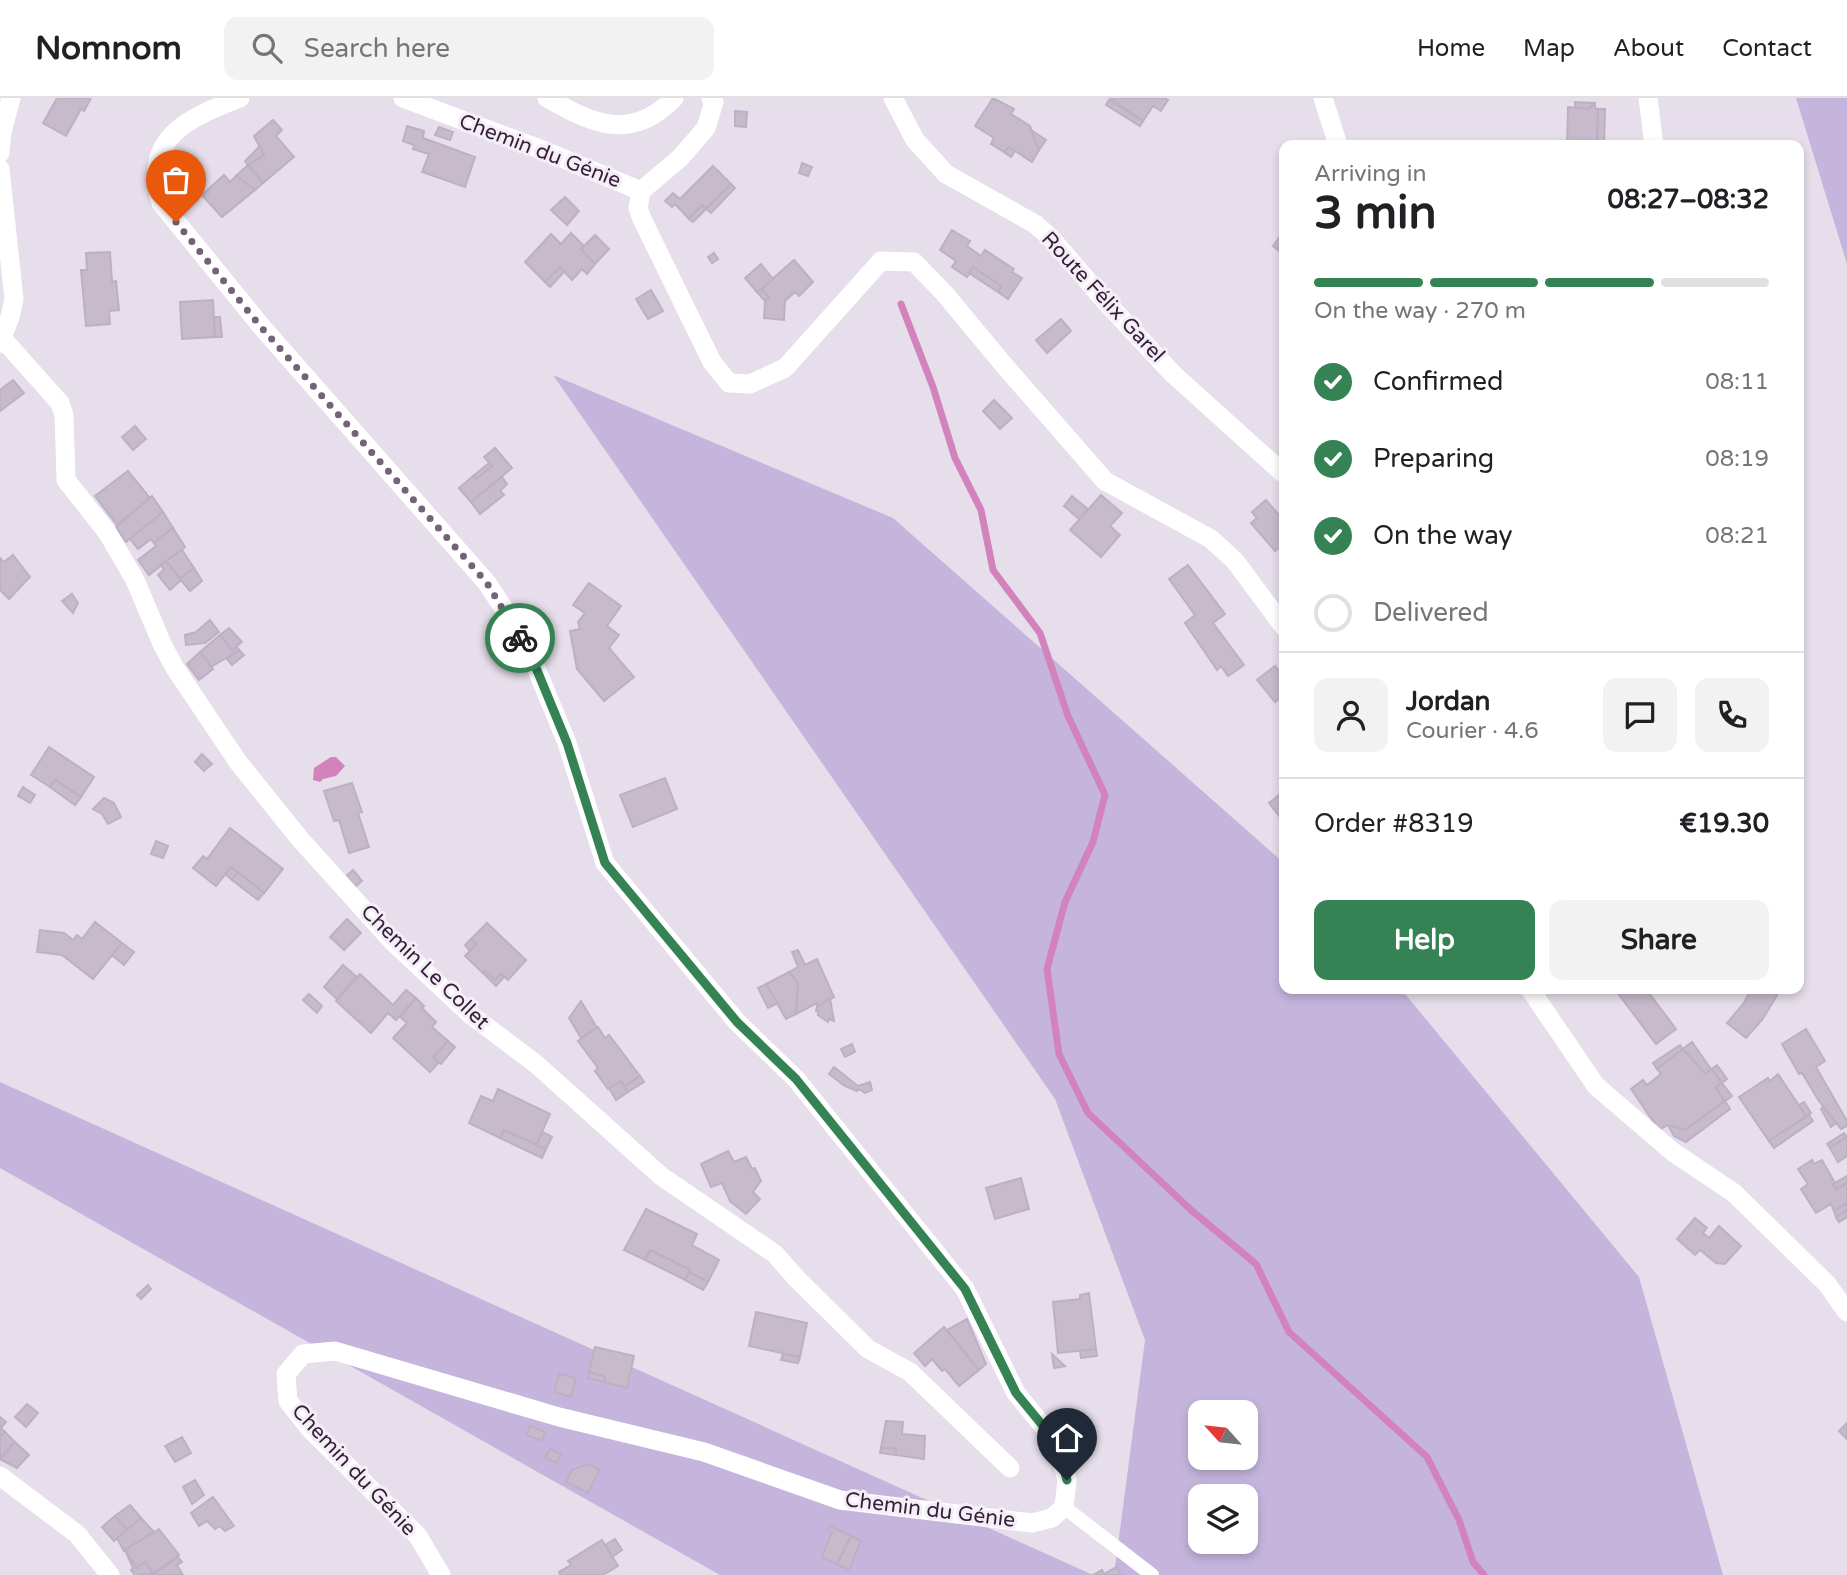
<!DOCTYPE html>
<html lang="en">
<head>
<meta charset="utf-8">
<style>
	:root { --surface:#fff; --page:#f2f2f2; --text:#202124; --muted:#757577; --line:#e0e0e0; --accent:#358254 }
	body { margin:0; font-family:"Varela Round",sans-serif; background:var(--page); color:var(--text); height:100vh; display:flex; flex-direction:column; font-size:26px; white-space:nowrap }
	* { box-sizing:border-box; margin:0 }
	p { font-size:23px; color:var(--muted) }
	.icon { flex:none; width:38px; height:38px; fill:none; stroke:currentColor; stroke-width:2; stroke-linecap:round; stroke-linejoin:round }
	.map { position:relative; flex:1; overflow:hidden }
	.sheet { position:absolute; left:1279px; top:42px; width:525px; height:854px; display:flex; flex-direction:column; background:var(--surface); border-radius:14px; box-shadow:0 4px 10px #0003 }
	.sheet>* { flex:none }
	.needle { width:46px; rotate:297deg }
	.fabs { position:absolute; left:1188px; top:1302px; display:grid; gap:14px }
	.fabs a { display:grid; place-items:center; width:70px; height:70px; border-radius:14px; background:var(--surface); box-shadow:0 4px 10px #0003; font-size:35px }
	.pin { position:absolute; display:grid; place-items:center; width:60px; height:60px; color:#fff; margin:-72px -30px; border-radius:50% 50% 50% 0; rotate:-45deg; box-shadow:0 0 7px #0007 }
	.pin .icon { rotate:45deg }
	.courier { position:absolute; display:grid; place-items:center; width:70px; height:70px; margin:-35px; border:5px solid #358254; border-radius:50%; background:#fff; color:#222; box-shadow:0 2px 9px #0007 }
	.head em { font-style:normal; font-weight:700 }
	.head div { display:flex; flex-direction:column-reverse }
	.head { display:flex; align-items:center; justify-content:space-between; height:119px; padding:0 35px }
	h1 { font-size:46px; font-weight:700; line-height:52px }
	.bar { display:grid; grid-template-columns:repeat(4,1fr); gap:10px 7px; align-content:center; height:84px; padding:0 35px }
	.bar i { height:9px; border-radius:5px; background:var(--line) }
	.bar .on { background:var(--accent) }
	.bar p { grid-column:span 4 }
	.line { display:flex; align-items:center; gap:18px; padding:0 35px; border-top:2px solid var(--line) }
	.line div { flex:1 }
	.round { display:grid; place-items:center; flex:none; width:74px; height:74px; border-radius:14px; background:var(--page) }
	ol { padding:0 35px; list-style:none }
	li { display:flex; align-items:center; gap:21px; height:77px }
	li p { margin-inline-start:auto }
	li .icon { padding:7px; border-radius:50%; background:var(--accent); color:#fff; stroke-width:4 }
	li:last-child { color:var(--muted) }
	li i { width:38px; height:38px; border:4px solid var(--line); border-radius:50% }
	.action { display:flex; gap:14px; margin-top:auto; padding:14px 35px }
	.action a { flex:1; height:80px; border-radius:14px; background:var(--accent); color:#fff; font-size:28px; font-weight:700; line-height:80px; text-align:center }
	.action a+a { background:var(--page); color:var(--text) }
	header { display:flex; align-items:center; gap:42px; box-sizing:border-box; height:98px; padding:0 35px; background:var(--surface); border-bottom:2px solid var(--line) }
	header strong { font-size:33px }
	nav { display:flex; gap:38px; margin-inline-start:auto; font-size:24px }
	.search { width:490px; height:63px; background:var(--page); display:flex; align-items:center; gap:18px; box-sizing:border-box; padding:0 24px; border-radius:14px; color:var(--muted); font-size:26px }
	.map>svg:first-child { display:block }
	.green { fill:#c5b5dd; fill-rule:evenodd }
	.water { fill:#d383bc }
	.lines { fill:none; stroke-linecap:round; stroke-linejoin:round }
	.stream { stroke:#d383bc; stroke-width:7 }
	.building { fill:#c6bacb; stroke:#beb0c4; stroke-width:2 }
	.service { stroke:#fff; stroke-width:14 }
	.minor { stroke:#fff; stroke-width:19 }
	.tertiary { stroke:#fff; stroke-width:19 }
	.done { stroke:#746278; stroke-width:7; stroke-dasharray:0 12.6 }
	.route { stroke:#358254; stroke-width:9 }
	.labels { text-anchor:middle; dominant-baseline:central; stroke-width:6; stroke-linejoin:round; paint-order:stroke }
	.street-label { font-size:21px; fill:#371f3a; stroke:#f4eef7 }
</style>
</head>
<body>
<header>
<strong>Nomnom</strong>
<div class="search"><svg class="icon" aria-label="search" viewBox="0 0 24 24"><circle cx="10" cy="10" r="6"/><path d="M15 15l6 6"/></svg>Search here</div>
<nav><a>Home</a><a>Map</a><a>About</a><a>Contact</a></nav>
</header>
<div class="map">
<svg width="1847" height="1477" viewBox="0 0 1847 1477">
	<rect width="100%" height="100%" fill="#e6deea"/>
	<g class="green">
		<polygon points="1796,0 1847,0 1847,166"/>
		<path d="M553,277L893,420L1284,765V891H1401L1639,1179L1723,1477H1114L1145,1242L1055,1001ZM1200,1314H1246V1360H1200ZM1200,1398H1246V1444H1200Z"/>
		<polygon points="0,984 1093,1477 720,1477 0,1070"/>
	</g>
	<polygon class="water" points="331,659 336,659 345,668 336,678 323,681 320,684 313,682 314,670"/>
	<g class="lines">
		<polyline class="stream" points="901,206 933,289 955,360 981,412 993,472 1040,535 1068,618 1105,697 1093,744 1065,804 1047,871 1059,956 1088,1015 1191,1112 1256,1166 1289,1234 1427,1359 1459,1422 1473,1464 1484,1477"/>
	</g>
	<g class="building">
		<polygon points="57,0 91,0 84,13 81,11 66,38 43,25"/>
		<polygon points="993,0 1014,11 1011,16 1030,28 1039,52 1032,64 1009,49 1004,54 991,46 994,40 975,28"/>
		<polygon points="1110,0 1165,0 1168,2 1161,13 1153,8 1143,23"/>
		<polygon points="1109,2 1143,23 1140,28 1106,7"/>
		<polygon points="1575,4 1594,5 1589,11 1575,10"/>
		<polygon points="1594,5 1595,5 1595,10 1598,11 1597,47 1567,47 1568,9 1589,11"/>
		<polygon points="1598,11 1605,11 1604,47 1597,47"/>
		<polygon points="735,13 747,14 746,29 735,28"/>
		<polygon points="273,22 282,32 276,38 294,59 263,85 248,67 264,57 254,38"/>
		<polygon points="407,28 424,33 423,40 475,59 465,89 422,74 429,56 413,51 414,47 403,43"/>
		<polygon points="439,29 453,34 450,42 435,37"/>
		<polygon points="1031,32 1046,42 1039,52"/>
		<polygon points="260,48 264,57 248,67 245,63"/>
		<polygon points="1009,49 1015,53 1011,59 1004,54"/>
		<polygon points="802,65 812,69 808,78 799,75"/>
		<polygon points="248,67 263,85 255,92 236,78"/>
		<polygon points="713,68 731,86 706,111 702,107 689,121 675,106 672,109 665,103 673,95 680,101"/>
		<polygon points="224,77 230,84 236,78 255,92 222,119 202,97"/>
		<polygon points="731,86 735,90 711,115 706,111"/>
		<polygon points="565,99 579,113 567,127 551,112"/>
		<polygon points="702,107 706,111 693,124 689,121"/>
		<polygon points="952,132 970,143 967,148 981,158 985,152 1014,171 1012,174 1022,180 1008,201 998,194 1001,188 973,169 967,179 952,169 956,163 940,152"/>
		<polygon points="1284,133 1284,157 1273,148"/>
		<polygon points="571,135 584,148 581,151 595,166 587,176 582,171 572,182 560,169 545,184 525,164 551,136 561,146"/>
		<polygon points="595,137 609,151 595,166 581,151"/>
		<polygon points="110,154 112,184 116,183 119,212 109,213 110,226 86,228 81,172 87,172 86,155"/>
		<polygon points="714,155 718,161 712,165 708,159"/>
		<polygon points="794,162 813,184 799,198 795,194 785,203 784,222 764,220 765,203 769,199 761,191"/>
		<polygon points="761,166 773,181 757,194 745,180"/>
		<polygon points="560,169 564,174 550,189 545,184"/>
		<polygon points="973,169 1001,188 998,194 969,175"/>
		<polygon points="761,191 769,199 765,203 757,194"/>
		<polygon points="651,192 663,213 648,221 636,201"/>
		<polygon points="213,202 215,239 182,241 180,204"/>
		<polygon points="214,219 220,219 222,239 215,239"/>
		<polygon points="1061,221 1071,233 1047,255 1036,242"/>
		<polygon points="13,282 24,295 0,313 0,292"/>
		<polygon points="994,302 1012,320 1000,331 983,313"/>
		<polygon points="135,328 146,341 133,352 122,339"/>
		<polygon points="495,350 512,370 471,404 459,390 473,378 476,381 492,368 484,359"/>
		<polygon points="489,365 492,368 476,381 473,378"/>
		<polygon points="128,373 150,400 117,427 95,398"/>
		<polygon points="502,379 507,386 500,393 504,397 480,416 471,404"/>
		<polygon points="1101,397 1122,415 1110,428 1120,437 1101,459 1070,432"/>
		<polygon points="152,398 163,414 126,444 116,429"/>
		<polygon points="1072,398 1088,411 1079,421 1064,408"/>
		<polygon points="1266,402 1284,423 1284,445 1275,453 1251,425 1257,420 1252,414"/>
		<polygon points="163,414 173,430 154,445 151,441 138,451 130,441"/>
		<polygon points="173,430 185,449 149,477 138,462 156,448 154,445"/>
		<polygon points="182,452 194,470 180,481 166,463"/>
		<polygon points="13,457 30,479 9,501 0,492 0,460 4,464"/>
		<polygon points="166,463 181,482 170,492 158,477 164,471 161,467"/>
		<polygon points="1188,467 1225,516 1213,525 1244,567 1228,578 1221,568 1217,572 1185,525 1195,517 1169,481"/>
		<polygon points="194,470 202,483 190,493 180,481"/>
		<polygon points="589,485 621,508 607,528 619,537 609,550 634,579 604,603 577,571 570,533 580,531 578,524 585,515 573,507"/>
		<polygon points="72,496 78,505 73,515 62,503"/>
		<polygon points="210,522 219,534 205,545 186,547 185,537 196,534"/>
		<polygon points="229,530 242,544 232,552 220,537"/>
		<polygon points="220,537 232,552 237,549 239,552 211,569 200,554"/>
		<polygon points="239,552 244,557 232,567 227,561"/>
		<polygon points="200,554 213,571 199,582 187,566"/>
		<polygon points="1275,568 1284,579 1284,597 1275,604 1257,582"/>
		<polygon points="49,649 94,679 81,699 55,682 50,689 31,677"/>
		<polygon points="202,656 212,666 204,673 195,664"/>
		<polygon points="665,680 677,711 633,729 620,697"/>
		<polygon points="55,682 81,699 75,707 50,689"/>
		<polygon points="352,685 362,714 358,715 369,749 349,755 339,722 334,723 324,693"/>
		<polygon points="23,689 35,697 30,705 18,698"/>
		<polygon points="1284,693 1284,724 1269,705"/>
		<polygon points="104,700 114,705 121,719 108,726 102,716 93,711"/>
		<polygon points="230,730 283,771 264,795 231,769 216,788 193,770 203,758 207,761"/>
		<polygon points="156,743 168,748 163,760 151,756"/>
		<polygon points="231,769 238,774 232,782 225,776"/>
		<polygon points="353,772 362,783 354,790 345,779"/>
		<polygon points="238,774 264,795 258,802 232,782"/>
		<polygon points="347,821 361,835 344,852 330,839"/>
		<polygon points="95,824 122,845 93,881 62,857 37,854 40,832 64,835 73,842 77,837 82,841"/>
		<polygon points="487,825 526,862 508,882 501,876 495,882 485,873 483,875 465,858 476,846 471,841"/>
		<polygon points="471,841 476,846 470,853 465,847"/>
		<polygon points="122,845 134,854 124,867 112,857"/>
		<polygon points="798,852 805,867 817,861 834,899 817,909 817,905 796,916 798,885 789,874 798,869 792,854"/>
		<polygon points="343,867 357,879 337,901 324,889"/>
		<polygon points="485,873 495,882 501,876 504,879 496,888 483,875"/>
		<polygon points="789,874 798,885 796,916 786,921 766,886"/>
		<polygon points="360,876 393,907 406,892 416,900 396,922 388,915 371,935 336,903"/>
		<polygon points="766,886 778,905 768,910 758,890"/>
		<polygon points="1621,891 1646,891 1676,931 1656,946 1617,894"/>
		<polygon points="1751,891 1765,891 1768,893 1770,891 1781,891 1762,922 1746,940 1727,925 1744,905"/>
		<polygon points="309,896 322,908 317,915 303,902"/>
		<polygon points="416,900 424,908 422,910 436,924 432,929 448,943 433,960 438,965 430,974 393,940 407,925 400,919"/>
		<polygon points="830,900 834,923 829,921 828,924 818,917 819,914 816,913 817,909"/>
		<polygon points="581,903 597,930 581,940 569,920"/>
		<polygon points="598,929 605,940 609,937 640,978 624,989 621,983 608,991 595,973 598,970 578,943"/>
		<polygon points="1806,931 1825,963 1816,969 1847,1023 1847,1028 1841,1031 1819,1003 1802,975 1799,976 1782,946"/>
		<polygon points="448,943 455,949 441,966 433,960"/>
		<polygon points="1692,944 1711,971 1705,976 1683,951"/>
		<polygon points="852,946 855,954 845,959 841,951"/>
		<polygon points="1680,947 1683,951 1657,971 1653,965"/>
		<polygon points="1683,951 1705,976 1712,971 1722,985 1716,990 1725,1003 1685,1032 1668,1027 1659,1032 1631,991 1643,982 1647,987 1661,976 1657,971"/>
		<polygon points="1717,967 1727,981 1722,985 1712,971"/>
		<polygon points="834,969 858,988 870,984 872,992 865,995 859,991 857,993 845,988 829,976"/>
		<polygon points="1778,976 1806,1018 1769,1043 1739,999 1768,980 1770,983"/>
		<polygon points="640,978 644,984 628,994 624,989"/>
		<polygon points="621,983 628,994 616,1002 609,990"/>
		<polygon points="1722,985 1732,998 1725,1003 1716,990"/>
		<polygon points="498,991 550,1016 536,1047 504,1032 500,1040 469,1025 481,998 493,1003"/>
		<polygon points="1725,1003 1730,1011 1686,1044 1674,1038 1668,1027 1685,1032"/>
		<polygon points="1804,1004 1811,1015 1806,1018 1799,1007"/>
		<polygon points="1823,1009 1836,1025 1831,1029 1821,1011"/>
		<polygon points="1809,1017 1813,1023 1774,1050 1769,1043"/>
		<polygon points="504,1032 546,1051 542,1060 500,1040"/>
		<polygon points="543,1034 552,1039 546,1051 536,1047"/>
		<polygon points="1844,1035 1847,1039 1830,1050 1827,1046"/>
		<polygon points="1847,1039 1847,1058 1838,1064 1830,1050"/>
		<polygon points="728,1053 734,1064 746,1059 752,1071 755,1070 761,1083 753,1094 760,1101 746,1116 730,1103 722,1085 711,1089 701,1066"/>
		<polygon points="1812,1062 1814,1066 1822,1062 1835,1085 1833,1086 1836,1091 1847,1085 1847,1105 1834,1113 1831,1106 1816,1115 1801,1091 1808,1086 1798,1071"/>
		<polygon points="1847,1078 1847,1085 1836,1091 1833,1086"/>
		<polygon points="1021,1080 1029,1111 995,1121 986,1090"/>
		<polygon points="1847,1105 1847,1112 1836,1119 1834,1113"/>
		<polygon points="646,1111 697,1136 692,1147 719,1162 708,1184 689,1174 690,1172 650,1152 645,1162 624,1152"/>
		<polygon points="1847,1112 1847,1119 1839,1124 1836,1119"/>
		<polygon points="1695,1120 1707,1130 1703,1135 1709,1140 1719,1128 1741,1148 1725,1166 1716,1165 1700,1152 1695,1157 1677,1141"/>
		<polygon points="650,1152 690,1172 685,1182 645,1162"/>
		<polygon points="689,1174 708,1184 703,1192 685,1182"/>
		<polygon points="148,1187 151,1191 141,1201 137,1197"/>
		<polygon points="1089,1195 1096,1251 1058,1255 1053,1204 1080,1201 1080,1197"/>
		<polygon points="756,1214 807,1225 800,1259 749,1248"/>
		<polygon points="967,1221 986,1266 979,1272 947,1232"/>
		<polygon points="944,1229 979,1272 959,1288 945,1271 942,1273 932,1261 925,1268 914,1255"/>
		<polygon points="595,1249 634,1258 627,1290 604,1284 605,1279 589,1274"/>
		<polygon points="1096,1251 1097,1258 1081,1260 1080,1253"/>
		<polygon points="783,1256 800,1259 798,1265 781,1262"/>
		<polygon points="1052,1256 1065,1268 1054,1270"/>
		<polygon points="589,1274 605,1279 604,1284 588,1280"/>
		<polygon points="559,1276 576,1280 571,1299 554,1294"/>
		<polygon points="27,1306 38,1315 26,1329 15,1319"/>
		<polygon points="0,1319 6,1324 1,1330 5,1334 0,1339"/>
		<polygon points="886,1323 903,1324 902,1336 925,1338 924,1361 896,1357 896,1351 881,1350"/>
		<polygon points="1847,1325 1847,1341 1839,1333"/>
		<polygon points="530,1328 545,1334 542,1343 526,1337"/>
		<polygon points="5,1334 15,1344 0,1361 0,1339"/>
		<polygon points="182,1339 191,1355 175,1364 165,1348"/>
		<polygon points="15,1344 29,1357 17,1370 0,1361"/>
		<polygon points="881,1350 896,1351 896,1357 880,1355"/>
		<polygon points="550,1351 561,1356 557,1365 545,1360"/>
		<polygon points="588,1366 600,1372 588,1395 566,1384 572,1372"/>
		<polygon points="195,1382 204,1397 192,1406 183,1389"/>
		<polygon points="213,1399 234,1428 225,1433 220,1428 215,1431 207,1423 199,1428 191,1415"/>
		<polygon points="130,1407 141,1420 127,1432 115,1418"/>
		<polygon points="115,1418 127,1432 114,1443 102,1429"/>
		<polygon points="141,1420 154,1434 124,1453 117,1440"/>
		<polygon points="830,1428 851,1438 837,1466 822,1459 832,1434 828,1433"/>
		<polygon points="159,1431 179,1457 153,1476 145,1464 137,1470 125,1452"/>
		<polygon points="851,1438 861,1443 849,1472 837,1466"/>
		<polygon points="615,1441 622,1452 612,1459 605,1447"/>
		<polygon points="602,1442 618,1468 603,1477 560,1477 559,1474 571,1467 568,1463"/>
		<polygon points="125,1452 137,1470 145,1464 153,1476 135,1477 131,1472 133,1470"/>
		<polygon points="178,1459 182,1464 177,1467 183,1477 152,1477"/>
		<polygon points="1116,1469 1121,1477 1093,1477 1102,1472 1104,1476"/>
	</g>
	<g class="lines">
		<polyline class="service" points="1064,1409 1152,1477"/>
		<g class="minor">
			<path d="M240,0C189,20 141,39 161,105L261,228L487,485L510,520L534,565L567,645L605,765L737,924L796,981L965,1191L1016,1295L1057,1345L1067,1382L1064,1409L1052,1420L1032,1425L840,1402L704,1354L559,1319L335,1253L303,1256L286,1276L288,1303L311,1332L418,1438L441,1477"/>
			<polyline points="403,0 545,53 641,93 680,60 706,30 714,4 711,0"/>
			<polyline points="1323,0 1338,47"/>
			<polyline points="641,93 638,110 642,121 712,264 729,285 750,286 785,270 881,163 914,164 945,196 1003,266 1105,383 1211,441 1235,463 1284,529"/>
			<polyline points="3,241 60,305 64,317 66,382 107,434 135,482 163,548 175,570 238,664 300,741 392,843 471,917 536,966 661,1078 775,1156 797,1181 868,1251 910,1274 1010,1370"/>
			<polyline points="1530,891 1596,988 1673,1054 1734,1095 1827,1186 1847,1214"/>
			<polyline points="0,1378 77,1436 110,1477"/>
		</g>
		<g class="tertiary">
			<path d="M547,0C593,26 632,44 674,0"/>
			<polyline points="893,0 915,42 946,76 1035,126 1051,140 1104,202 1173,276 1284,376"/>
			<polyline points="1648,0 1654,47"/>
			<polyline points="0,55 2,34 11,0"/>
			<polyline points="0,71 14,201 10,219 0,245"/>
		</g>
	</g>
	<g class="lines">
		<polyline class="done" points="176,124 261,229 487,485 520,540"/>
		<polyline class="route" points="520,540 534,565 567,645 605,765 737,924 796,981 965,1191 1016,1295 1057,1345 1067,1382"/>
	</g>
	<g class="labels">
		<g class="street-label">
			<text transform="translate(540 53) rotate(21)">Chemin du Génie</text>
			<text transform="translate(1103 199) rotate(47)">Route Félix Garel</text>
			<text transform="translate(425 869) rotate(44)">Chemin Le Collet</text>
			<text transform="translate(354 1372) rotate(47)">Chemin du Génie</text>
			<text transform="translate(930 1412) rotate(7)">Chemin du Génie</text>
		</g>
	</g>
</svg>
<div class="fabs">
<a><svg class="needle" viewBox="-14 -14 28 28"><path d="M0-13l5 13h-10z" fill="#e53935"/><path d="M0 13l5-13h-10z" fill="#757577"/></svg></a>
<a><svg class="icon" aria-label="layers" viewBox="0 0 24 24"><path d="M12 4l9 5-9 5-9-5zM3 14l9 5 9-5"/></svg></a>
</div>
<div class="pin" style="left:176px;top:124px;background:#ea580c"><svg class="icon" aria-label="bag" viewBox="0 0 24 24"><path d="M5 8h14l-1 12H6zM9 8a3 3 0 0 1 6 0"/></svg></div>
<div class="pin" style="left:1067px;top:1382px;background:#1f2937"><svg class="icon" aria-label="home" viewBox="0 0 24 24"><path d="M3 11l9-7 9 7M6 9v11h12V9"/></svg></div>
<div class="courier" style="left:520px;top:540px"><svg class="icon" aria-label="bike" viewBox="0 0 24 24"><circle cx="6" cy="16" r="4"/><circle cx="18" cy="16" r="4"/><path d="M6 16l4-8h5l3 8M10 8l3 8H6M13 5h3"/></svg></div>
<section class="sheet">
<div class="head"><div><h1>3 min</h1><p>Arriving in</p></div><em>08:27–08:32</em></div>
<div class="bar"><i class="on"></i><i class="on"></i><i class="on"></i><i></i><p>On the way · 270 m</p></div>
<ol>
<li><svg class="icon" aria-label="check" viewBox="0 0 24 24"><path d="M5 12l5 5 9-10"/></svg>Confirmed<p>08:11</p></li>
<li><svg class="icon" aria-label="check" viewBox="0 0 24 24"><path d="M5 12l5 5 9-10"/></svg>Preparing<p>08:19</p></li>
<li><svg class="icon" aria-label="check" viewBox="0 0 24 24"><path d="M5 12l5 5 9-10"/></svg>On the way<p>08:21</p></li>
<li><i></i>Delivered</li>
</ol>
<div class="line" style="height:126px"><a class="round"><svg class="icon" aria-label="person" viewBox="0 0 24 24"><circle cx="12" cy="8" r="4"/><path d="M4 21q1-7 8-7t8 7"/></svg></a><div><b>Jordan</b><p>Courier · 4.6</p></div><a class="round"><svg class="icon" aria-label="chat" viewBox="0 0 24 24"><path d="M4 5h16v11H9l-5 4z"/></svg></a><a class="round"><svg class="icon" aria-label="phone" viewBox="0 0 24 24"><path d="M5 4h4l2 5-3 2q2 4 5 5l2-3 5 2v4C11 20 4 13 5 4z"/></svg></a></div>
<div class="line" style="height:91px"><div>Order #8319</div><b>€19.30</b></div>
<div class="action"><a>Help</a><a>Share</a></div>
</section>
</div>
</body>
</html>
